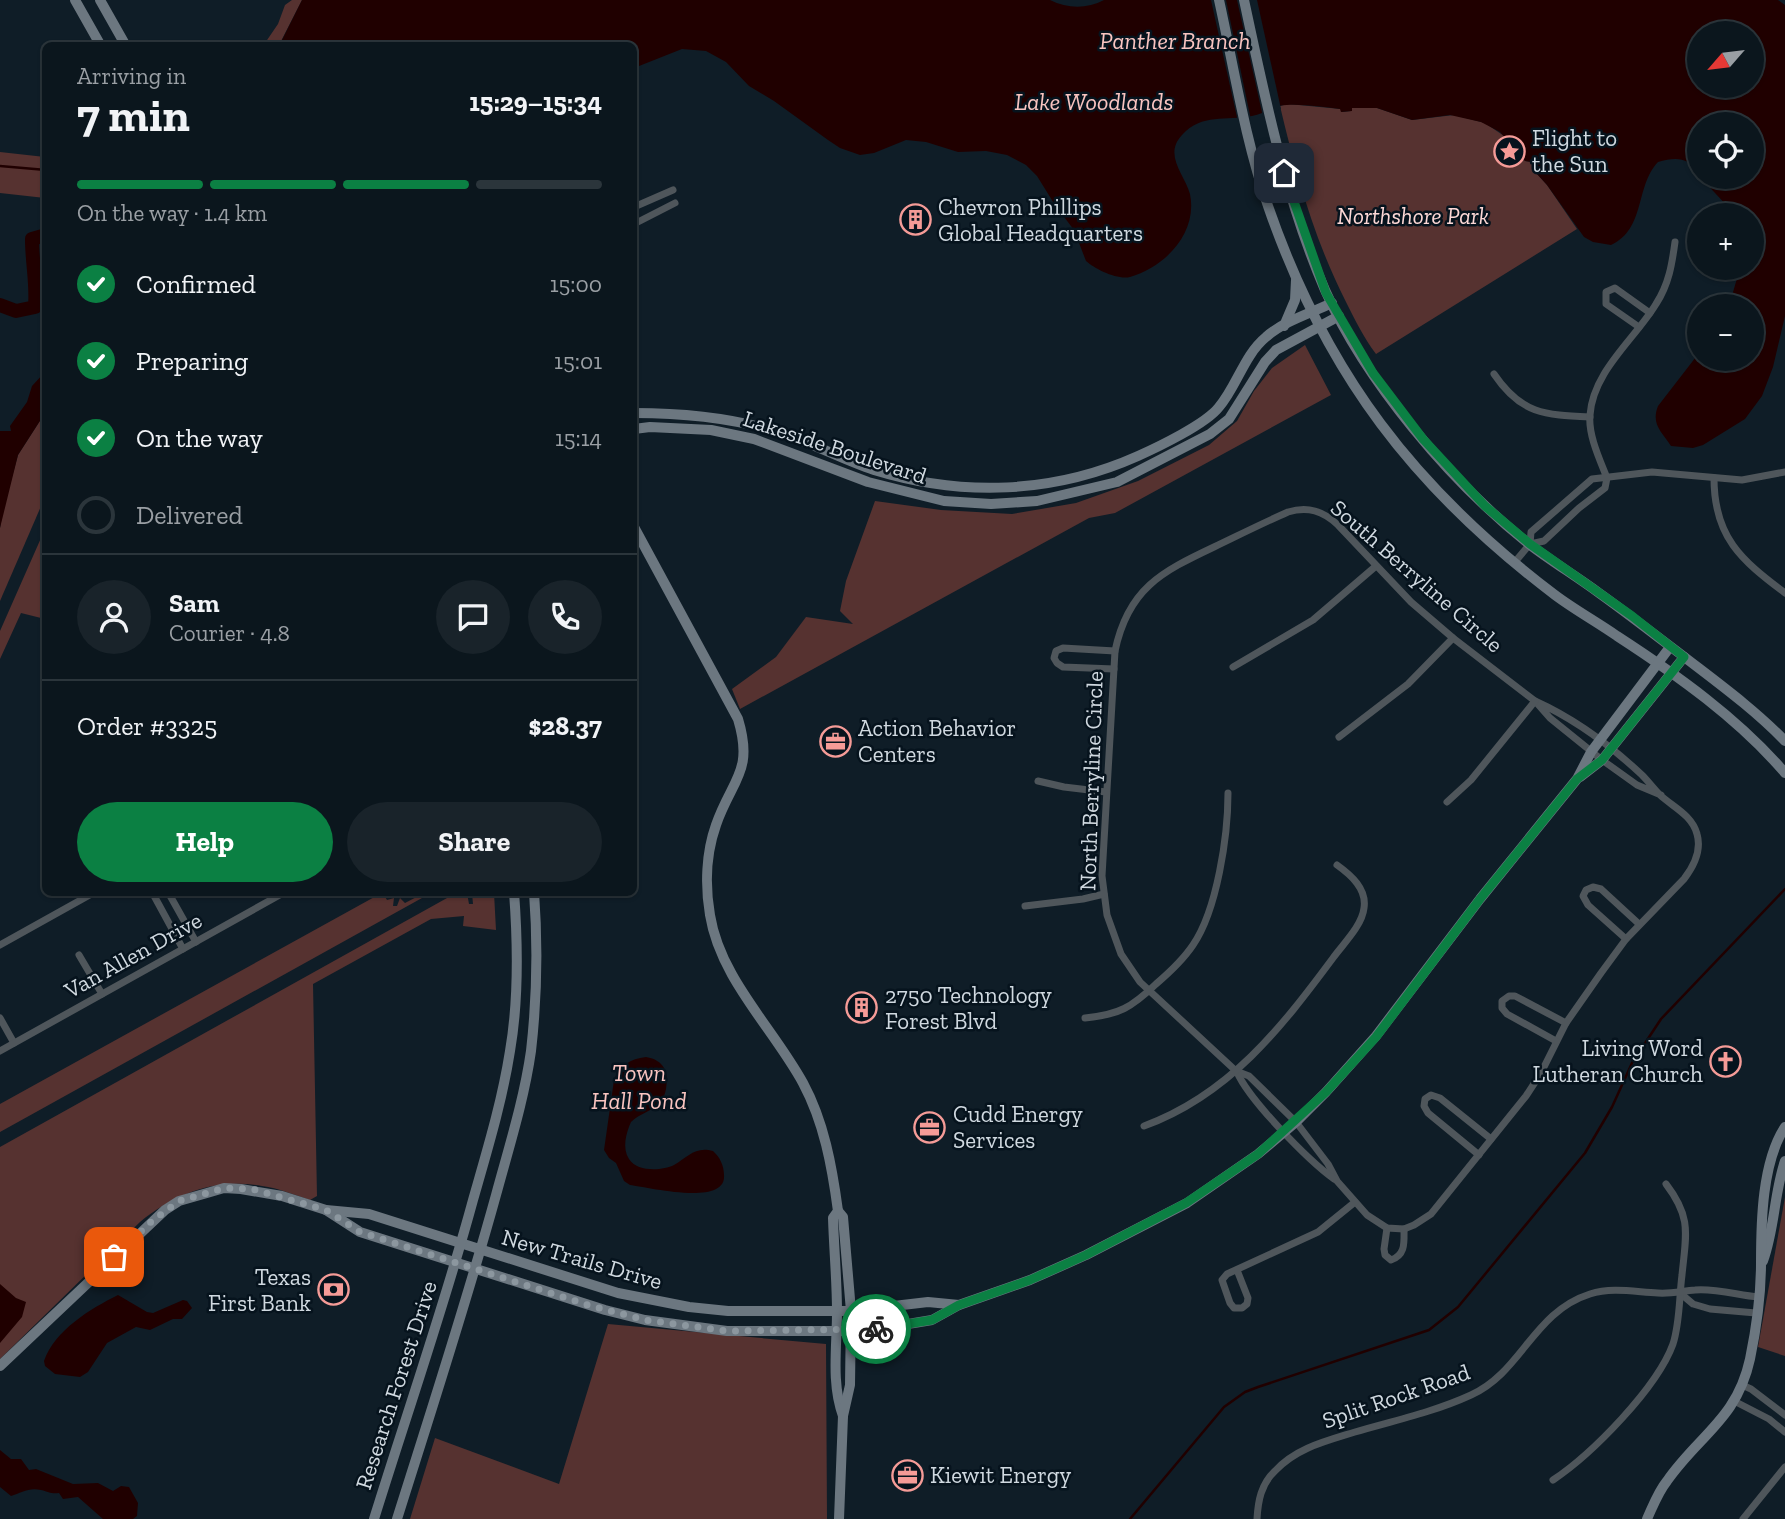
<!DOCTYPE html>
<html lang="en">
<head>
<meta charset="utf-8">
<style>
	:root { --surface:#0b161d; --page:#19232a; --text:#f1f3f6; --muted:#9a9fa4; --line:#2b353b; --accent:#0b8043 }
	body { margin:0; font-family:"Zilla Slab",serif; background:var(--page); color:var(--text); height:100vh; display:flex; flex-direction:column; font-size:26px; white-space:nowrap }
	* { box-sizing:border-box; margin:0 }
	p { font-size:23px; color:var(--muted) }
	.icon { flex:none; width:38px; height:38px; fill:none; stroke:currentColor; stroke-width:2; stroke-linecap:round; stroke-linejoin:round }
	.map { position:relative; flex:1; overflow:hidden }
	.details { position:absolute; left:42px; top:42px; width:595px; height:854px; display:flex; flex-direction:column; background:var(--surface); border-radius:10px; box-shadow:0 2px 5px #0004,0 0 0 2px var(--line) }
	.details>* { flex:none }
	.needle { width:46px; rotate:242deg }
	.buttons { position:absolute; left:1687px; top:21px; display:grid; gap:14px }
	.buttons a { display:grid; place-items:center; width:77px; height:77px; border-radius:50%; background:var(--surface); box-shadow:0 2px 5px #0004,0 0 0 2px var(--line); font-size:35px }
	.pin { position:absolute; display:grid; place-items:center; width:60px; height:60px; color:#fff; margin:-30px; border-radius:14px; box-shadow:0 4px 10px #0006 }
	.courier { position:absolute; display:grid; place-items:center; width:70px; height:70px; margin:-35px; border:5px solid #0b8043; border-radius:50%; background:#fff; color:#222; box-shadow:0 2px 9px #0007 }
	.overview em { font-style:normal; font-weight:700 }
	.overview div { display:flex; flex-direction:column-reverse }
	.overview { display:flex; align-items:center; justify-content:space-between; height:119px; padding:0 35px }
	h1 { font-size:46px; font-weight:700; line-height:52px }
	.bar { display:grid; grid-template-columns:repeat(4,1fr); gap:10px 7px; align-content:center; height:84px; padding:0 35px }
	.bar i { height:9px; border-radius:5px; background:var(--line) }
	.bar .current { background:var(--accent) }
	.bar p { grid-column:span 4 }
	.line { display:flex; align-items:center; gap:18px; padding:0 35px; border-top:2px solid var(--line) }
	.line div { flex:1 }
	.round { display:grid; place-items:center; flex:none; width:74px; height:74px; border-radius:37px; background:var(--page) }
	ol { padding:0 35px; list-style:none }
	li { display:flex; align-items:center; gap:21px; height:77px }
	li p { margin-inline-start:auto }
	li .icon { padding:7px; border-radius:50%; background:var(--accent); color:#fff; stroke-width:4 }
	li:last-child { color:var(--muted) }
	li i { width:38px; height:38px; border:4px solid var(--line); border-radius:50% }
	.button { display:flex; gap:14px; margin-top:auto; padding:14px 35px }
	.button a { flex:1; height:80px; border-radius:42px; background:var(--accent); color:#fff; font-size:28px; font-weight:700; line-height:80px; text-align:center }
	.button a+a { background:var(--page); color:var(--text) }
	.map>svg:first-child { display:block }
	.green { fill:#563230 }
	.water { fill:#200000; fill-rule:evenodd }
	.pier { fill:#0f1d27 }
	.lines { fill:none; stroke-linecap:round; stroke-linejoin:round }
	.stream { stroke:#200000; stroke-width:2.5 }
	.river { stroke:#200000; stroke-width:14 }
	.street { stroke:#4f565b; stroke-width:7 }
	.secondary { stroke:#6c7780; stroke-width:10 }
	.done { stroke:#8c979f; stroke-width:7; stroke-dasharray:0 12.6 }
	.route { stroke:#0b8043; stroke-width:9 }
	.labels { text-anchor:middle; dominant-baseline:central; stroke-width:5; stroke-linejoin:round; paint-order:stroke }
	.poi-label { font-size:23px; fill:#d0d9e0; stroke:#06131d; text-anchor:start }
	.park-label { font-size:23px; font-style:italic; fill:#fdd8d6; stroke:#06131d }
	.street-label { font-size:23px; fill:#d0d9e0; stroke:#06131d }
	.water-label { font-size:24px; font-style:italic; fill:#f9c4c0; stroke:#06131d }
</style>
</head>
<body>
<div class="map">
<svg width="1785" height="1519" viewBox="0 0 1785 1519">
	<rect width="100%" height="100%" fill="#0f1d27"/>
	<g class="green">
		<polygon points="292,0 302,0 279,45 263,46 278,24 285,5"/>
		<path d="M1288,104L1341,109L1342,112L1351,111L1352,108H1377L1412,120L1454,115L1485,123L1507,138L1525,161L1538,163L1537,174L1547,185L1577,229L1376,354C1364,338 1355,320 1346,302C1314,239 1296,174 1280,106Z"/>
		<polygon points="0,152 45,157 45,198 0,193"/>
		<polygon points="1305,345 1331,395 1115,513 1089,518 740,709 732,689 776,657 806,617 853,624 840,611 846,581 875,501 941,510 1012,514 1076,503 1138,481 1209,445 1237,421 1254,391 1272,368"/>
		<polygon points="45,413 45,497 0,601 0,528 3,510 18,455"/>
		<polygon points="45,529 45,619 21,613 0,659 0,631"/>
		<polygon points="377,893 383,893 387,900 394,898 393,906 397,906 400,898 405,903 424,893 431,893 0,1132 0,1104 378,895"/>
		<path d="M456,893H467L469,904H473L472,893H494L496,930L463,926L464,916L431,919L313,984L317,1196L310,1200C295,1195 278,1188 262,1186C216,1178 176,1193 140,1222L0,1359V1147Z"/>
		<polygon points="1785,1197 1785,1356 1758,1347"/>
		<polygon points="608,1324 826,1344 827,1519 410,1519 435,1438 559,1484"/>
	</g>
	<g class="water">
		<path d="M302,0H1050C1068,9 1087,9 1104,0H1778L1785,5V316L1773,367L1762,396L1745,419L1703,445L1693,448L1671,446C1661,431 1651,424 1658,406L1699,353V359H1752V306H1729L1740,268H1752V215H1733C1725,201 1711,191 1702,177H1752V124H1699V173C1688,157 1676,157 1658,162C1635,186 1646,229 1611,245L1593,242L1584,237L1547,185L1537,174L1538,163L1525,161L1500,132L1481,122L1450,115L1412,120L1377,108H1352V111L1341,112L1340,109C1323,107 1304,104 1287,105C1275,105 1264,114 1252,116C1226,121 1202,113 1182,135C1163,155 1185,175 1190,194C1198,233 1165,267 1130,277C1117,280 1095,269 1086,261L1074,230L1055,205L1037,176L1026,165L1007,155L986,151L958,152L926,142L906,140L874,153L860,155L840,148L828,140L774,101L749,86L726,62L706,51L682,49L634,68V46H279ZM1699,33H1752V86H1699Z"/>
		<polygon points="45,372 45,413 18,455 0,528 0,431 11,431 10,426 27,402 32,386"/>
		<path d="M646,1057C664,1060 669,1072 666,1089C665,1094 663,1100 659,1104C651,1111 639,1114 631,1122C626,1133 622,1148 629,1159C637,1172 662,1171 674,1165C688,1157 695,1146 713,1151C720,1157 724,1166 724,1175C727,1207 647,1187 630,1185L624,1181L616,1163L609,1158L604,1150L614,1080C620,1065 630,1059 646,1057Z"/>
		<polygon points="0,1284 16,1298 26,1302 22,1317 0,1343"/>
		<path d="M118,1295L147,1312L153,1313L183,1300L187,1301L192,1308L182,1319H173L150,1330L136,1327L107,1343L88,1372L80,1377L55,1374L45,1366L44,1361C55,1330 90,1309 118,1295Z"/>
		<path d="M0,1450L11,1459H21L29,1470L36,1469L73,1484L98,1483L113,1491L121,1486L129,1487L138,1503L137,1516L133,1519H103L78,1497L63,1499L59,1493C51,1494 49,1492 41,1490C29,1487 21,1493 11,1496L0,1487Z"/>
	</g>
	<g class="pier">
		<polygon points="1211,0 1226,0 1251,120 1238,122"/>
		<polygon points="1237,0 1257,0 1281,109 1263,117"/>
	</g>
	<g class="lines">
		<g class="stream">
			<polyline points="0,166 46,170"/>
			<polyline points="1130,1519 1224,1407 1245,1392 1258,1387 1429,1330 1458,1307 1585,1153 1612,1107 1632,1063 1661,1019 1785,889"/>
		</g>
		<path class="river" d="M0,305L16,311L35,307C37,283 32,263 32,239L46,235"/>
		<g class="street">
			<polyline points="634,207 673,190"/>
			<polyline points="634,224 675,203"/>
			<polyline points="1639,327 1606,304 1606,292 1615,288 1650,313"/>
			<path d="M1494,374C1521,414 1544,415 1590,417"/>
			<path d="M1607,478C1600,460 1588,435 1590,415C1593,371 1635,339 1656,304C1669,284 1672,264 1675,242"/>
			<path d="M1714,478C1714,537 1741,560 1785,593"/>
			<polyline points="1530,544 1544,541 1579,508 1605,488 1607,478"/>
			<polyline points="1514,563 1530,544 1531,532 1592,479 1652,472 1742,480 1785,472"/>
			<polyline points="1233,667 1313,620 1376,566"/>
			<polyline points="1114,669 1063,667 1057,663 1054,658 1056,651 1063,648 1115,651"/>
			<path d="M1535,701C1575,719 1610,745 1642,775C1648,781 1654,789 1660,795C1673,807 1692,815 1697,834C1702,851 1694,866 1684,879L1626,939L1601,973L1566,1023L1541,1073L1526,1096L1431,1214L1414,1225L1404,1229L1387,1228L1367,1215L1337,1181L1328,1164L1296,1122L1249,1076L1236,1071L1140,982L1121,954L1107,915L1102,876L1115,651C1128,589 1161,572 1214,547C1239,535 1263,523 1288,512C1308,506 1323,511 1338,525L1411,602L1453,638L1535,701L1550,718L1602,760L1637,785L1661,795"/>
			<polyline points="1339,737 1408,684 1453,638"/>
			<polyline points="1038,781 1064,787 1106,792"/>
			<polyline points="1447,802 1471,780 1535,701"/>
			<polyline points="152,892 183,949"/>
			<polyline points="168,892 196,942"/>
			<polyline points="1025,906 1083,899 1104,894"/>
			<polyline points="1626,939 1588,905 1583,896 1586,890 1593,887 1601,889 1639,924"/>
			<polyline points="0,945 95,892"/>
			<polyline points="79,955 102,994"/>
			<polyline points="0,1018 14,1043"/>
			<path d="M1085,1018C1119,1015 1132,1007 1156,984C1170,972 1183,960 1193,945C1217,910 1228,836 1228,793"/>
			<polyline points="1556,1041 1507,1014 1502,1008 1502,1001 1509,996 1515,996 1566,1023"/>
			<polyline points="0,1051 285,892"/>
			<path d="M1237,1072C1249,1100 1308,1160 1334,1179"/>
			<path d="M1144,1126C1229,1095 1281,1028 1333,958C1343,944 1362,926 1364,908C1367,889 1351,875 1337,865"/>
			<polyline points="1479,1155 1428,1113 1424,1106 1425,1099 1431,1095 1440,1098 1491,1139"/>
			<path d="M1387,1228L1384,1249L1385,1255L1391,1260C1406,1255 1404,1242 1404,1229"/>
			<polyline points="1237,1270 1248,1298 1247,1304 1242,1308 1234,1308 1230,1303 1222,1280 1227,1274 1318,1232 1355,1202"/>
			<polyline points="1680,1293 1693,1304 1710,1309 1756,1313"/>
			<polyline points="1742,1385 1751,1389 1785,1415"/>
			<polyline points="1734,1401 1769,1419 1785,1432"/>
			<path d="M1553,1480C1592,1454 1657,1388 1673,1344C1680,1322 1679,1298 1682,1275C1686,1234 1692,1218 1666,1184"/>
			<path d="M1257,1519C1258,1501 1261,1484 1275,1471C1296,1448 1326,1441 1355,1432C1393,1421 1434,1412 1471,1395C1522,1372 1533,1312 1590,1294C1612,1287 1635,1292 1658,1293C1671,1294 1682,1291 1695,1290C1714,1288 1738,1295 1758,1297"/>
			<polyline points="1743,1519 1785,1467"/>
		</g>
		<g class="secondary">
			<polyline points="75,0 101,46"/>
			<polyline points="100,0 126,46"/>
			<path d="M1219,0C1234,68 1245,140 1268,206C1326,374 1415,489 1555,595C1575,610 1597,622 1617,636C1677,675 1739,719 1785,773"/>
			<path d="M1244,0C1265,98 1285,197 1325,290C1366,382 1451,482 1529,544C1551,561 1576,576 1599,593C1627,613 1655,635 1683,656C1718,683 1754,709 1785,741"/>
			<polyline points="1284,326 1295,300 1296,280"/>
			<path d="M634,413C687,413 745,419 795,438C822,448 847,461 874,470C962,497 1053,494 1138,456C1158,447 1206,424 1219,407C1237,386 1244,355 1266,337C1284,321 1311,313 1332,303"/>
			<polyline points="634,429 650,427 711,430 754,439 868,482 944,501 991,504 1037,501 1117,482 1210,434 1229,419 1265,362 1276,350 1339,316"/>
			<path d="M634,527L738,719C754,772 732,779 716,825C706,853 705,886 710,915C720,978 773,1028 803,1083C824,1122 832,1166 838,1211L833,1218C834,1250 837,1281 837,1312C837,1347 831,1383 843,1416"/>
			<polyline points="1580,777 1602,760 1684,657"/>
			<polyline points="326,1210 360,1232 605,1310 645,1320 727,1331 850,1331 878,1329 932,1320 959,1305 1030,1280 1086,1255 1187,1203 1258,1154 1296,1122 1326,1092 1376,1036 1480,899 1577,779 1591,752 1670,647"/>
			<polyline points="838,1211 843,1217 851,1311 850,1385 843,1416 839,1519"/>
			<path d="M1763,1261C1775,1228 1774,1193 1785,1161"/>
			<polyline points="0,1366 165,1210 179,1201 207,1193 224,1188 241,1189 282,1196 326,1210 369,1214 618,1293 689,1307 728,1311 851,1311 928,1302 959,1305"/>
			<path d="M374,1519C407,1413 444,1307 473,1200C487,1151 502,1102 510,1051C519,999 518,945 514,892"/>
			<path d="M397,1519C431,1411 466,1304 496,1195C509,1147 524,1100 531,1051C537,998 538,945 534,892"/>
			<path d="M1647,1519C1653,1506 1658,1492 1667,1481C1699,1435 1737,1419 1750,1359C1756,1330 1761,1292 1761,1263C1761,1222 1762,1162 1785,1127"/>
		</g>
	</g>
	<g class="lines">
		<polyline class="done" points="114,1257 152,1221 179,1201 224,1188 252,1189 326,1210 360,1232 588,1305 645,1320 727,1331 876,1329"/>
		<polyline class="route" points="876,1329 932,1320 959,1305 1030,1280 1086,1255 1186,1203 1258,1154 1326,1092 1376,1037 1480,899 1577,779 1602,760 1684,657 1632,616 1530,544 1485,506 1423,439 1373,373 1326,293 1284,173"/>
	</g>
	<defs>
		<symbol id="sight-ring" viewBox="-11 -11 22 22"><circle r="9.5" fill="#06131d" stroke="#f59b97" stroke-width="1.5"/><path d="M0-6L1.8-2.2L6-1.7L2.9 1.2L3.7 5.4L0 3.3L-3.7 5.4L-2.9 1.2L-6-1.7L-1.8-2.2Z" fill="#f59b97"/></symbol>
		<symbol id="building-ring" viewBox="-11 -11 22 22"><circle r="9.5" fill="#06131d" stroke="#f59b97" stroke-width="1.5"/><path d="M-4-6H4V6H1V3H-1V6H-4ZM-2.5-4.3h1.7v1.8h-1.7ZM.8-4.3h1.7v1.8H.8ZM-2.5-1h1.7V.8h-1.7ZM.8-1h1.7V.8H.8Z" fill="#f59b97"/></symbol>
		<symbol id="office-ring" viewBox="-11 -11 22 22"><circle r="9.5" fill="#06131d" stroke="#f59b97" stroke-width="1.5"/><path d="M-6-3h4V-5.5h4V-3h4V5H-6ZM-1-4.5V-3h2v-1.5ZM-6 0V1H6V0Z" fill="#f59b97"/></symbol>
		<symbol id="church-ring" viewBox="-11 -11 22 22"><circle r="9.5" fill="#06131d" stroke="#f59b97" stroke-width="1.5"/><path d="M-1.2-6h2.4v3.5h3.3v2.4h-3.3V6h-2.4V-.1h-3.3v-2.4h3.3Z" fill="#f59b97"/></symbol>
		<symbol id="bank-ring" viewBox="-11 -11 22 22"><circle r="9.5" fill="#06131d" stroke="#f59b97" stroke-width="1.5"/><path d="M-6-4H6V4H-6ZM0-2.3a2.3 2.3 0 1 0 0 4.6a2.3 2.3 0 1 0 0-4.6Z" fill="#f59b97"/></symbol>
	</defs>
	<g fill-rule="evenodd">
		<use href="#sight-ring" x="1492" y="134" width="35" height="35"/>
		<use href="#building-ring" x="898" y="202" width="35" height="35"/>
		<use href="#office-ring" x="818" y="724" width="35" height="35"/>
		<use href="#building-ring" x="844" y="990" width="35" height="35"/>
		<use href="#church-ring" x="1708" y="1044" width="35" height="35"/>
		<use href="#office-ring" x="912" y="1110" width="35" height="35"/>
		<use href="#bank-ring" x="316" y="1272" width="35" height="35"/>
		<use href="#office-ring" x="890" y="1458" width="35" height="35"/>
	</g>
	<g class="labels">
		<g class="poi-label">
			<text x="1532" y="138">Flight to<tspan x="1532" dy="26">the Sun</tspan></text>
			<text x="938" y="207">Chevron Phillips<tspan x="938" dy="26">Global Headquarters</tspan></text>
			<text x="858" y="728">Action Behavior<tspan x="858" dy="26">Centers</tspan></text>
			<text x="885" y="995">2750 Technology<tspan x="885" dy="26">Forest Blvd</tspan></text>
			<text x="1703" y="1048" text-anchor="end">Living Word<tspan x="1703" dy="26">Lutheran Church</tspan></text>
			<text x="953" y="1114">Cudd Energy<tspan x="953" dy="26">Services</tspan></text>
			<text x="311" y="1277" text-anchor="end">Texas<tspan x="311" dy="26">First Bank</tspan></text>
			<text x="930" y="1475">Kiewit Energy</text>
		</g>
		<g class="park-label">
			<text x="1413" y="216">Northshore Park</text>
		</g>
		<g class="street-label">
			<text transform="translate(835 447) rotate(18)">Lakeside Boulevard</text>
			<text transform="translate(1417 576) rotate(41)">South Berryline Circle</text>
			<text transform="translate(1091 781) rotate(-88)">North Berryline Circle</text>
			<text transform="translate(133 955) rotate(-29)">Van Allen Drive</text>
			<text transform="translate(582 1259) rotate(16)">New Trails Drive</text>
			<text transform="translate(396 1385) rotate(-72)">Research Forest Drive</text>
			<text transform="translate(1396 1396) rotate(-19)">Split Rock Road</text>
		</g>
		<g class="water-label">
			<text x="1175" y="40">Panther Branch</text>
			<text x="1094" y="101">Lake Woodlands</text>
			<text x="639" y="1072">Town<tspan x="639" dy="28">Hall Pond</tspan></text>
		</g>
	</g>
</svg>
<div class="buttons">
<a><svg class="needle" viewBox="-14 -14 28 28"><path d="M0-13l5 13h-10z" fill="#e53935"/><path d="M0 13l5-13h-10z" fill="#9a9fa4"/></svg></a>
<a><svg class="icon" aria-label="locate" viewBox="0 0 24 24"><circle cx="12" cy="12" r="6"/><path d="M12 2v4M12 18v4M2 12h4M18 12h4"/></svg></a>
<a>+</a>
<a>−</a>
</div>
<div class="pin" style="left:114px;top:1257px;background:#ea580c"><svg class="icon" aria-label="bag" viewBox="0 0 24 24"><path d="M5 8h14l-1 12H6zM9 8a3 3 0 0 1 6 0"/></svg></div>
<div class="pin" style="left:1284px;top:173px;background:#1f2937"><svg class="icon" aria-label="home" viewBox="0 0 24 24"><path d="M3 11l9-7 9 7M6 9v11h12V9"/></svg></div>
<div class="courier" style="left:876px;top:1329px"><svg class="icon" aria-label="bike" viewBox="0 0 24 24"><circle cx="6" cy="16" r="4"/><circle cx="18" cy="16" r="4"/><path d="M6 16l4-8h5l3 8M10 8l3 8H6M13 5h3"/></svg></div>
<section class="details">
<div class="overview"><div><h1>7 min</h1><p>Arriving in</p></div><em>15:29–15:34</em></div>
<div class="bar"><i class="current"></i><i class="current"></i><i class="current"></i><i></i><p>On the way · 1.4 km</p></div>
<ol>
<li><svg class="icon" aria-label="check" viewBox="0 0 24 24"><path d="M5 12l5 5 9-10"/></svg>Confirmed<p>15:00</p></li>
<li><svg class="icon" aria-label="check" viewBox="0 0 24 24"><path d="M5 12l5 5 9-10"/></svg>Preparing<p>15:01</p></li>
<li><svg class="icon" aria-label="check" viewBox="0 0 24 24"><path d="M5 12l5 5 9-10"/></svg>On the way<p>15:14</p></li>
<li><i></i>Delivered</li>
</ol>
<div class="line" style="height:126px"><a class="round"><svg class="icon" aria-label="person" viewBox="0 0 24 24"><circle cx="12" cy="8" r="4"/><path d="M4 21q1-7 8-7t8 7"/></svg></a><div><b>Sam</b><p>Courier · 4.8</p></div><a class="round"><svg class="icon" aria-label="chat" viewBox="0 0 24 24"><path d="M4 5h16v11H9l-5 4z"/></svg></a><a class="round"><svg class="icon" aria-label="phone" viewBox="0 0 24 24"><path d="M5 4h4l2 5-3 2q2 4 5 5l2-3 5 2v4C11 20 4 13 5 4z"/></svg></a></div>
<div class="line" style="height:91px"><div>Order #3325</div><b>$28.37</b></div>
<div class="button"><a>Help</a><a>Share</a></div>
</section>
</div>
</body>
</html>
